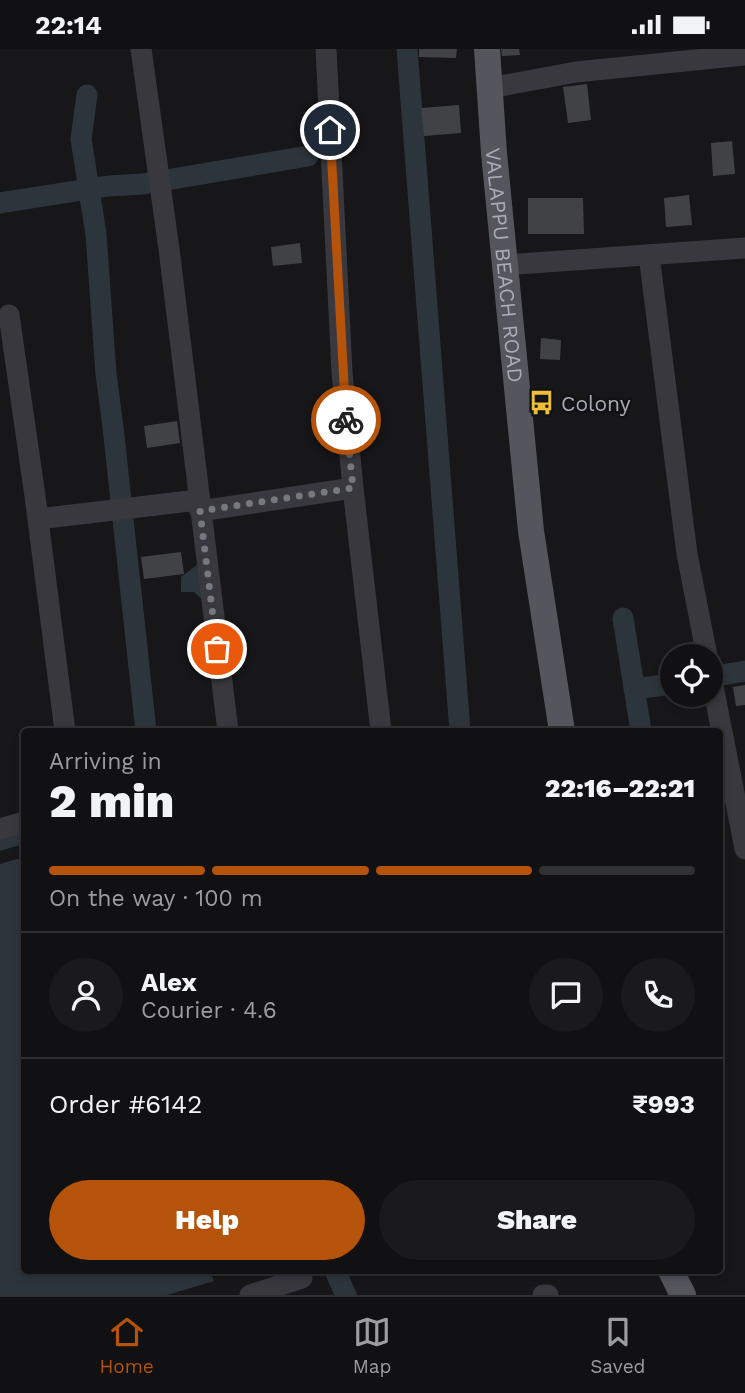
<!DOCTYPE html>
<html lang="en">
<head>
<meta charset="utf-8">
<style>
	:root { --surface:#111113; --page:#1a1a1c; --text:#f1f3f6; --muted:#9c9da0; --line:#303133; --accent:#b45309 }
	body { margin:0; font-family:"Work Sans",sans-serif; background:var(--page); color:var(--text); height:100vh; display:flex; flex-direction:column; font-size:26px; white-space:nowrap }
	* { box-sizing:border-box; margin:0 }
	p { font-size:23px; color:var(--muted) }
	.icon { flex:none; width:38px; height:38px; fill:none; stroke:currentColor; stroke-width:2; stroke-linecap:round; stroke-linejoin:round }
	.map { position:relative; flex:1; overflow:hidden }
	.panel { position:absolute; left:21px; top:679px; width:702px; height:546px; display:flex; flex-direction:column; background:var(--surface); border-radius:7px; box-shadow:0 4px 10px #0003,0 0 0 2px var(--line) }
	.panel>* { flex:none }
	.buttons { position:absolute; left:660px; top:595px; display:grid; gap:14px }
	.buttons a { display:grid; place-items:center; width:63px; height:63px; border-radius:50%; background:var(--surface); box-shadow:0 4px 10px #0003,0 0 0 2px var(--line); font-size:35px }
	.pin { position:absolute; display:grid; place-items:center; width:60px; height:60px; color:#fff; margin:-30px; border:4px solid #fff; border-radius:50%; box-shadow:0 2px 7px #0007 }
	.courier { position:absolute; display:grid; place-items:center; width:70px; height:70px; margin:-35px; border:5px solid #b45309; border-radius:50%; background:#fff; color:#222; box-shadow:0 2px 9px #0007 }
	.overview em { font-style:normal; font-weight:800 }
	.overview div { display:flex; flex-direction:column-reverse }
	.overview { display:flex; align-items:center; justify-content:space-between; height:119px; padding:0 28px }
	h1 { font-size:46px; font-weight:800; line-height:52px }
	.bar { display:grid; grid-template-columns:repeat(4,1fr); gap:10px 7px; align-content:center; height:84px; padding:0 28px }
	.bar i { height:9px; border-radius:5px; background:var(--line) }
	.bar .on { background:var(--accent) }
	.bar p { grid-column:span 4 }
	.line { display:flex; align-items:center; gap:18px; padding:0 28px; border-top:2px solid var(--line) }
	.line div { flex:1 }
	.round { display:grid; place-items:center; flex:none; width:74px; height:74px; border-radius:37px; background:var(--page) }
	.button { display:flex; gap:14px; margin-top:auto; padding:14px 28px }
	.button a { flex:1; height:80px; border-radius:42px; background:var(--accent); color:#fff; font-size:28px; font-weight:800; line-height:80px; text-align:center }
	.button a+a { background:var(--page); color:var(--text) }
	.status { display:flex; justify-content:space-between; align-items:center; height:49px; padding:0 35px; background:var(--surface); direction:ltr }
	.status svg { height:19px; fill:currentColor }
	.menu { display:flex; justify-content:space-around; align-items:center; height:98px; border-top:2px solid var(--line); background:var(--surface); font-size:19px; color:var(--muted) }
	.menu a { display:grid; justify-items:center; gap:4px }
	.menu .on { color:var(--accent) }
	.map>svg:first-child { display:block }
	.water { fill:#2d353c }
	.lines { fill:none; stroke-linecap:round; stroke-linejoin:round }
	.canal { stroke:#2d353c; stroke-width:21 }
	.building { fill:#414246 }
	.minor { stroke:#38383e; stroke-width:21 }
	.major { stroke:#54555d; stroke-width:26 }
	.done { stroke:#767880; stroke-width:7; stroke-dasharray:0 12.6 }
	.route { stroke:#b45309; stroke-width:9 }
	.labels { text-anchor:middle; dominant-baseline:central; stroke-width:5; stroke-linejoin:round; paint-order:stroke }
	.street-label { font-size:21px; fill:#a9adb8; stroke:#121214 }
	.poi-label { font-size:21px; fill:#a9adb8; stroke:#121214; text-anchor:start }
</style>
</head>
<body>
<div class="status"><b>22:14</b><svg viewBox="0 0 49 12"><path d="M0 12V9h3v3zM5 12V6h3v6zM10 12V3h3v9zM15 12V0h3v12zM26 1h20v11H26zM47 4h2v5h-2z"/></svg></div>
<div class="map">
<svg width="745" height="1246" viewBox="0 0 745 1246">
	<rect width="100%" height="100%" fill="#171719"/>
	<g class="water">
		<polygon points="197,516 206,554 194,543 181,543 181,528"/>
		<polygon points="24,808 24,1222 210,1222 214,1232 167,1246 0,1246 0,815"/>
	</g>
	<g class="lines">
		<g class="canal">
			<polyline points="407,0 460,682"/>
			<polyline points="87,46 81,90 96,185 106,325 113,378 146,682"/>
			<polyline points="0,154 108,137 143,135 308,107"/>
			<polyline points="623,569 641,682"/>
			<polyline points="710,628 745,622"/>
			<polyline points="634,640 672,635"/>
			<polyline points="0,791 24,784"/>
			<polyline points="335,1222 346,1246"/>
		</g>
	</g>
	<g class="building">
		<polygon points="419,0 457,0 456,9 419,8"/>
		<polygon points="501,0 519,0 520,6 502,7"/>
		<polygon points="587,35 591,71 568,74 563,38"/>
		<polygon points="459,56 461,84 424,87 421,59"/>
		<polygon points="732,92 735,125 713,127 711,94"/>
		<polygon points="689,146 692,176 666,178 664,149"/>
		<polygon points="528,149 583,149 584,185 528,185"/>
		<polygon points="300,194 302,214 273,217 271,198"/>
		<polygon points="541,289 561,291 560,311 540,310"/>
		<polygon points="177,372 180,394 147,399 144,377"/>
		<polygon points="181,503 184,525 144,530 141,508"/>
		<polygon points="745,636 745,656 736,657 733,638"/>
	</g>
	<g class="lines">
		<g class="minor">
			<polyline points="141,0 169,200 228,682"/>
			<polyline points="326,0 342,323 353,439 381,682"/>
			<polyline points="490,39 576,23 745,6"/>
			<polyline points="649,206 687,505 707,607"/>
			<polyline points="505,216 745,199"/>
			<polyline points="9,266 35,447 65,682"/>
			<polyline points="200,462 353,439"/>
			<polyline points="38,470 198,451"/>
			<polyline points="710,622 745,800"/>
			<polyline points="0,780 24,773"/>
			<polyline points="250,1246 302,1229"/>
			<polyline points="543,1246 548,1246"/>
		</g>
		<g class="major">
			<path id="s1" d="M487,0L494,104L531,482L562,682"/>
			<polyline points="671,1222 683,1246"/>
		</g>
	</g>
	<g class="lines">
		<polyline class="done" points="217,600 200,462 353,439 346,371"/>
		<polyline class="route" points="330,81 346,371"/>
	</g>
	<defs>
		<symbol id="bus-bare" viewBox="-9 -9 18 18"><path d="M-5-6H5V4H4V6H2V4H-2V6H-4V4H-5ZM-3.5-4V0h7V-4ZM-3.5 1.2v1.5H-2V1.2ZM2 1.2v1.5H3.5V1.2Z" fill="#eebe39" stroke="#121214" stroke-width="2.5" paint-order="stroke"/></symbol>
	</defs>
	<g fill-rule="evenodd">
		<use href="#bus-bare" x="524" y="336" width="35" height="35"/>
	</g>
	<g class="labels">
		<g class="street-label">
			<text stroke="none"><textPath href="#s1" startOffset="217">VALAPPU BEACH ROAD</textPath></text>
		</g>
		<g class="poi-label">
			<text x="561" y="354">Colony</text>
		</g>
	</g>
</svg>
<div class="buttons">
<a><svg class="icon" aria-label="locate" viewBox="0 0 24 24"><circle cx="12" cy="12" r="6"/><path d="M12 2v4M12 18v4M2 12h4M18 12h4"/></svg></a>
</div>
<div class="pin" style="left:217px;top:600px;background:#ea580c"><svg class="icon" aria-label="bag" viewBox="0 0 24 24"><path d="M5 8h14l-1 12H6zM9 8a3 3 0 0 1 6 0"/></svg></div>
<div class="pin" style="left:330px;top:81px;background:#1f2937"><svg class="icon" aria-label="home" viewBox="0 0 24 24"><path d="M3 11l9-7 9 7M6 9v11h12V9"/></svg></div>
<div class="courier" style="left:346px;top:371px"><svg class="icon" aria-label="bike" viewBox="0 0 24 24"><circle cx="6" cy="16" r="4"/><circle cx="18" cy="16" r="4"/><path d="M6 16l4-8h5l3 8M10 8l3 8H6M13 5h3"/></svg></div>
<section class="panel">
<div class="overview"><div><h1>2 min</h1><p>Arriving in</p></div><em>22:16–22:21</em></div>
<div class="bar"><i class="on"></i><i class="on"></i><i class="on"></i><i></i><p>On the way · 100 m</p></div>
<div class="line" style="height:126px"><a class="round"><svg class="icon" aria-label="person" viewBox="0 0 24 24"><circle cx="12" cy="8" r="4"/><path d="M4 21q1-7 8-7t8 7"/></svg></a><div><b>Alex</b><p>Courier · 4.6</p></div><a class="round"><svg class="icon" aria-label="chat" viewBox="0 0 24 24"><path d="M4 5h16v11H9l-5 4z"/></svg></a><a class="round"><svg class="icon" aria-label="phone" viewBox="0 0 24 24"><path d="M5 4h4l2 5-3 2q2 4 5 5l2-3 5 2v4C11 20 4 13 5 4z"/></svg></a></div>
<div class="line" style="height:91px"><div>Order #6142</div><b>₹993</b></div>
<div class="button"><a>Help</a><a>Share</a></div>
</section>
</div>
<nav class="menu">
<a class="on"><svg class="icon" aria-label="home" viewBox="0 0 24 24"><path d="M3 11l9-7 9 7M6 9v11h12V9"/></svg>Home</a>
<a><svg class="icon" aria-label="map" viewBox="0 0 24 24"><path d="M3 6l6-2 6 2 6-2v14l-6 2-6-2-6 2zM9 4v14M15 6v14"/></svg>Map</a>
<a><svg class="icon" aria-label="saved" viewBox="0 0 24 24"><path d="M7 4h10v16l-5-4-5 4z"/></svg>Saved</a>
</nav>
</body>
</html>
